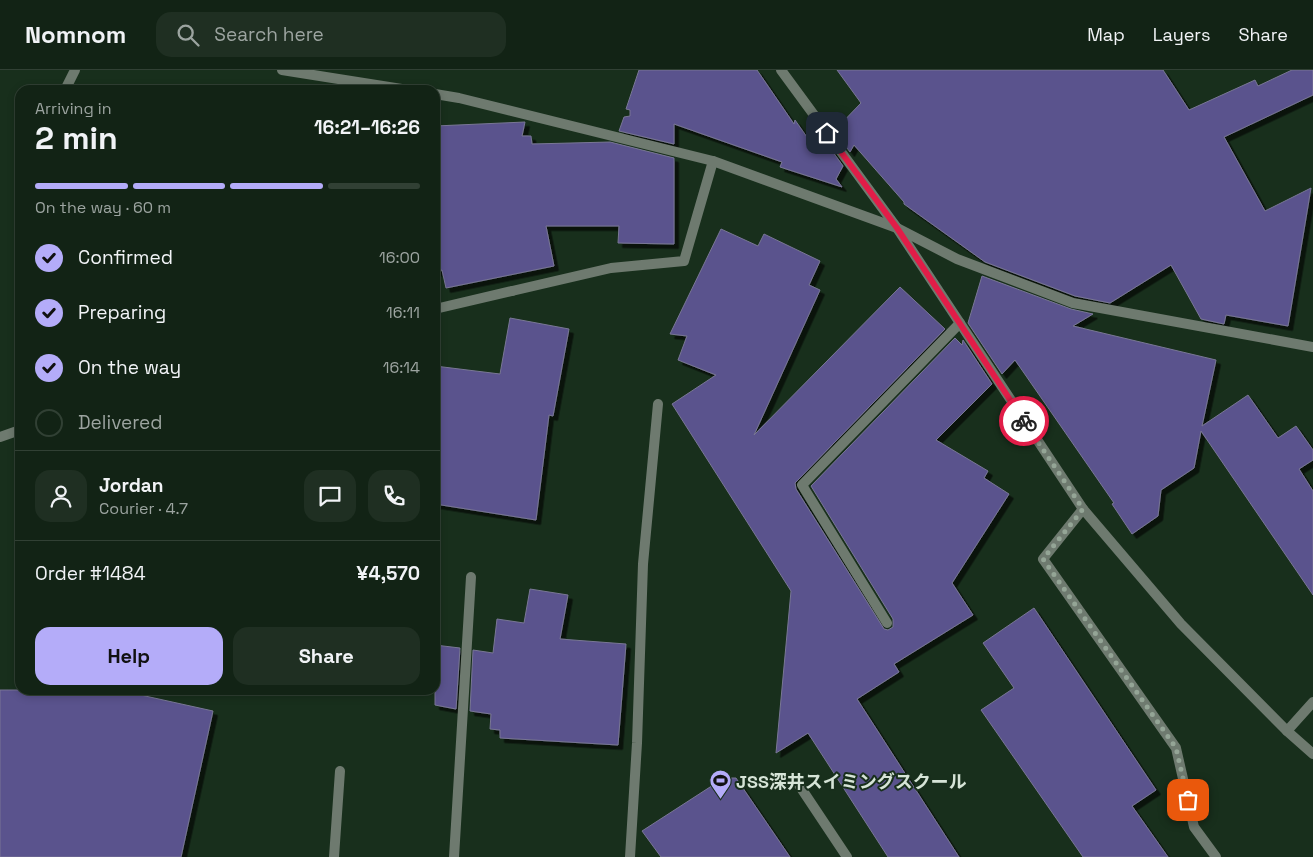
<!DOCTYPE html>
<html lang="en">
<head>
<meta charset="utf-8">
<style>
	:root { --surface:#122315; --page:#1f2f22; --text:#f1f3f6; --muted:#9ca4a0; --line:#314034; --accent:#b4acf9 }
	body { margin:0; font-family:"Space Grotesk","Noto Sans JP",sans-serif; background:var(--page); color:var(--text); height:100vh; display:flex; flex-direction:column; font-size:19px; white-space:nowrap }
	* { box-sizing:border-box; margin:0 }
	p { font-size:16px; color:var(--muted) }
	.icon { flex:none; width:28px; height:28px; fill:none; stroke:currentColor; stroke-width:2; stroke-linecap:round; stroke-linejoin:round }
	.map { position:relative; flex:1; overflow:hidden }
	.drawer { position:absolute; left:15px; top:15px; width:425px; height:610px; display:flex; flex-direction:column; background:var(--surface); border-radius:15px; box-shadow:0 2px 8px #0003,0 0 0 1px var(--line) }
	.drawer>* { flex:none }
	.pin { position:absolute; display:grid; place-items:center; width:42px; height:42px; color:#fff; margin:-21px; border-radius:10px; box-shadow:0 2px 8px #0006 }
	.courier { position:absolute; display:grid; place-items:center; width:50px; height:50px; margin:-25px; border:4px solid #e11d48; border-radius:50%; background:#fff; color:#222; box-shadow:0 1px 6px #0007 }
	.overview em { font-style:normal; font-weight:800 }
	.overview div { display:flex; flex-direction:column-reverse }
	.overview { display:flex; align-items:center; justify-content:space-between; height:85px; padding:0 20px }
	h1 { font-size:32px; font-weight:800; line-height:38px }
	.bar { display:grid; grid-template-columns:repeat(4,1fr); gap:8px 5px; align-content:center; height:60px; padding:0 20px }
	.bar i { height:6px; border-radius:4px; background:var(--line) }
	.bar .on { background:var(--accent) }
	.bar p { grid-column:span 4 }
	.line { display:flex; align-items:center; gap:12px; padding:0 20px; border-top:1px solid var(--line) }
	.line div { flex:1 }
	.round { display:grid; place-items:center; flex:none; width:52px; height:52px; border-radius:15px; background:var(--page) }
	ol { padding:0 20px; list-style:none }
	li { display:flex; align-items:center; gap:15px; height:55px }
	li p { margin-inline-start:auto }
	li .icon { padding:5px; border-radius:50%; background:var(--accent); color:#111; stroke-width:4 }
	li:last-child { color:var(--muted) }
	li i { width:28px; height:28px; border:2px solid var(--line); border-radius:50% }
	.cta { display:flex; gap:10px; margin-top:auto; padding:10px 20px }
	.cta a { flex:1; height:58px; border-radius:15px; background:var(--accent); color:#111; font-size:20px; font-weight:800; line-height:58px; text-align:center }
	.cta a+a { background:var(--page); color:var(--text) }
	header { display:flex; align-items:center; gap:30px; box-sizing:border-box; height:70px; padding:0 25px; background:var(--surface); border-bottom:1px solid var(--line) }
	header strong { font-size:24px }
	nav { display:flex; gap:28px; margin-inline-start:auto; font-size:18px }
	.search { width:350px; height:45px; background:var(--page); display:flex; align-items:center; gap:12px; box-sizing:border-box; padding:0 18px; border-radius:15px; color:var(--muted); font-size:19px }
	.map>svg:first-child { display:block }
	.building { fill:#5a538d; stroke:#797795; filter:url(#shadow) }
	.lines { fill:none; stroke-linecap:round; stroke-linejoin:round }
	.lane { stroke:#6e7a6f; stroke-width:10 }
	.street { stroke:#6e7a6f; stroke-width:10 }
	.done { stroke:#94a596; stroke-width:5; stroke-dasharray:0 9 }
	.route { stroke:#e11d48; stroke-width:6 }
	.labels { text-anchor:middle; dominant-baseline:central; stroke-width:4; stroke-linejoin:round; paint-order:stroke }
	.poi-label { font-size:18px; font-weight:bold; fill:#d6e4d7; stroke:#182f1c; text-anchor:start }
</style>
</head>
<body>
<header>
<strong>Nomnom</strong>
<div class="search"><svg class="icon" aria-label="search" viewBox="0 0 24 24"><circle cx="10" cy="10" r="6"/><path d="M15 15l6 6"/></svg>Search here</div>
<nav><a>Map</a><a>Layers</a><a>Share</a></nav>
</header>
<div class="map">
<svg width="1313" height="787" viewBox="0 0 1313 787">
	<defs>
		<filter id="shadow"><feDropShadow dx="4.5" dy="4.5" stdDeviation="0" flood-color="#0009"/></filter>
	</defs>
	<rect width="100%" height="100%" fill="#182f1c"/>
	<g class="building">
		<polygon points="639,0 757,0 794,54 795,50 816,80 825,71 843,96 836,109 842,117 780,97 782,92 674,54 674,74 619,61 624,47 630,46 630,40 626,39"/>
		<polygon points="837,0 1163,0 1189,40 1255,10 1258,16 1292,0 1313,0 1313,25 1224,67 1265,141 1311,118 1288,256 1226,245 1224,254 1201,249 1171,195 1110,233 1075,226 985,192 904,134 904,132 854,75 850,82 834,61 861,33"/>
		<polygon points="525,52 522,66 531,66 532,74 610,72 674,88 674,174 618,173 619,156 546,156 554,196 446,218 442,200 435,202 435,56"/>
		<polygon points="721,159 758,176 764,164 820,191 809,215 820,220 754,365 900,217 945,259 795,413 796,419 884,559 888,560 893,557 893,549 811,416 955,268 962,275 963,270 992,314 936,370 988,401 984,408 1009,424 952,513 973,545 894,594 899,602 857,629 959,787 888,787 808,663 776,683 791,521 672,334 716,305 678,290 687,266 670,264"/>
		<polygon points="982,206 1071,239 1093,244 1073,256 1216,290 1202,356 1248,325 1278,368 1296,356 1313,380 1313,390 1299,399 1313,421 1313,525 1201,361 1194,398 1161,420 1158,446 1132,464 1112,434 1114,433 1015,290 1002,304 968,253"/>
		<polygon points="510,248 569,259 553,346 549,345 536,450 435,434 435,296 500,304"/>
		<polygon points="530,519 568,525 560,569 626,574 618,675 500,668 500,660 490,659 491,644 470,641 473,580 493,583 497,549 524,553"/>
		<polygon points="1034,538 1156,720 1132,736 1168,787 1083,787 981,640 1014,618 983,573"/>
		<polygon points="435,575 460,578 456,639 435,635"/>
		<polygon points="0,620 118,620 213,641 181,787 0,787"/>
		<polygon points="724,708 736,708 790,787 661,787 642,761"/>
	</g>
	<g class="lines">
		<g class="lane">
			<polyline points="512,221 611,198 684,191 713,91"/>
			<polyline points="1083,439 1043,489 1176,678 1194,757 1216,787"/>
			<polyline points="887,553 802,415 960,253"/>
			<polyline points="1287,661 1313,632"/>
			<polyline points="795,709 847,787"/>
			<polyline points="334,787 340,701"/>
			<polyline points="630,787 637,673 643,494 658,334"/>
		</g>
		<g class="street">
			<polyline points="282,0 408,20"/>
			<polyline points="781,0 897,158 1083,439 1181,554 1287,661 1313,684"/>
			<polyline points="65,20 75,0"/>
			<polyline points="435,24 459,28 713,91 897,158 957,189 1073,233 1313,277"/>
			<polyline points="435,239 512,221"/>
			<polyline points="0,367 20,360"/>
			<polyline points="454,787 471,507"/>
		</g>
	</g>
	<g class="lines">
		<polyline class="done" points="1024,351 1083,439 1043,489 1176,678 1188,730"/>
		<polyline class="route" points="827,63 897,158 1024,351"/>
	</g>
	<defs>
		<symbol id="stadium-pin" viewBox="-11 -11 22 30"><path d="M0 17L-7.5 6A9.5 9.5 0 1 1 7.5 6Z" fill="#b4acf9" stroke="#182f1c"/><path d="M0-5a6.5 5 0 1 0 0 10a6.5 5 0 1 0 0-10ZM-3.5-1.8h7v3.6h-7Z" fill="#111"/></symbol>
	</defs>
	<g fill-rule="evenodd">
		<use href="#stadium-pin" x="708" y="698" width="25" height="34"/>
	</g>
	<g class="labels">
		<g class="poi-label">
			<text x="736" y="711">JSS深井スイミングスクール</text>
		</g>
	</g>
</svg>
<div class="pin" style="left:1188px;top:730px;background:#ea580c"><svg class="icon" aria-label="bag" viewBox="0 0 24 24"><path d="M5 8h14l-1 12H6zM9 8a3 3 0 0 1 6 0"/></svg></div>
<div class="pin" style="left:827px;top:63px;background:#1f2937"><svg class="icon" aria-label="home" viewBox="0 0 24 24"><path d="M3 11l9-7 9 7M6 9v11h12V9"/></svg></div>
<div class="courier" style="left:1024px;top:351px"><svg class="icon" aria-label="bike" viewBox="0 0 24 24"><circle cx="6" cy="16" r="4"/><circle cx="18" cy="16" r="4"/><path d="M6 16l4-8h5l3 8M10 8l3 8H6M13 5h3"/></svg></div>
<section class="drawer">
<div class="overview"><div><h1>2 min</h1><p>Arriving in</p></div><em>16:21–16:26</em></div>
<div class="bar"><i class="on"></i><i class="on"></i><i class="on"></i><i></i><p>On the way · 60 m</p></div>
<ol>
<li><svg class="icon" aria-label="check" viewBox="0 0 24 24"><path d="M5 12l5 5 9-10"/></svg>Confirmed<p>16:00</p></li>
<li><svg class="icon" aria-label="check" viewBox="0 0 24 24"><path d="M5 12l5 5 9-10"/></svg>Preparing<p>16:11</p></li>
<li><svg class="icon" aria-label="check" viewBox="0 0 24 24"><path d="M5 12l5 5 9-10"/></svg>On the way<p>16:14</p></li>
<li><i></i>Delivered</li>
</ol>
<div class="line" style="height:90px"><a class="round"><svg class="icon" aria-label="person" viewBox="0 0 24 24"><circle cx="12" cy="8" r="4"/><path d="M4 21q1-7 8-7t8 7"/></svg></a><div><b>Jordan</b><p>Courier · 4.7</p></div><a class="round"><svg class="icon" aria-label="chat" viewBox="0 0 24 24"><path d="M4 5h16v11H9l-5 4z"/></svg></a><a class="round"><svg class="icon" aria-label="phone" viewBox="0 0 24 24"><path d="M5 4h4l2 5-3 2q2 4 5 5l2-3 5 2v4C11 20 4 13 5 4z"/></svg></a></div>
<div class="line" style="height:65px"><div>Order #1484</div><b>¥4,570</b></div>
<div class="cta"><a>Help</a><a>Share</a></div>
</section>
</div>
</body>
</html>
